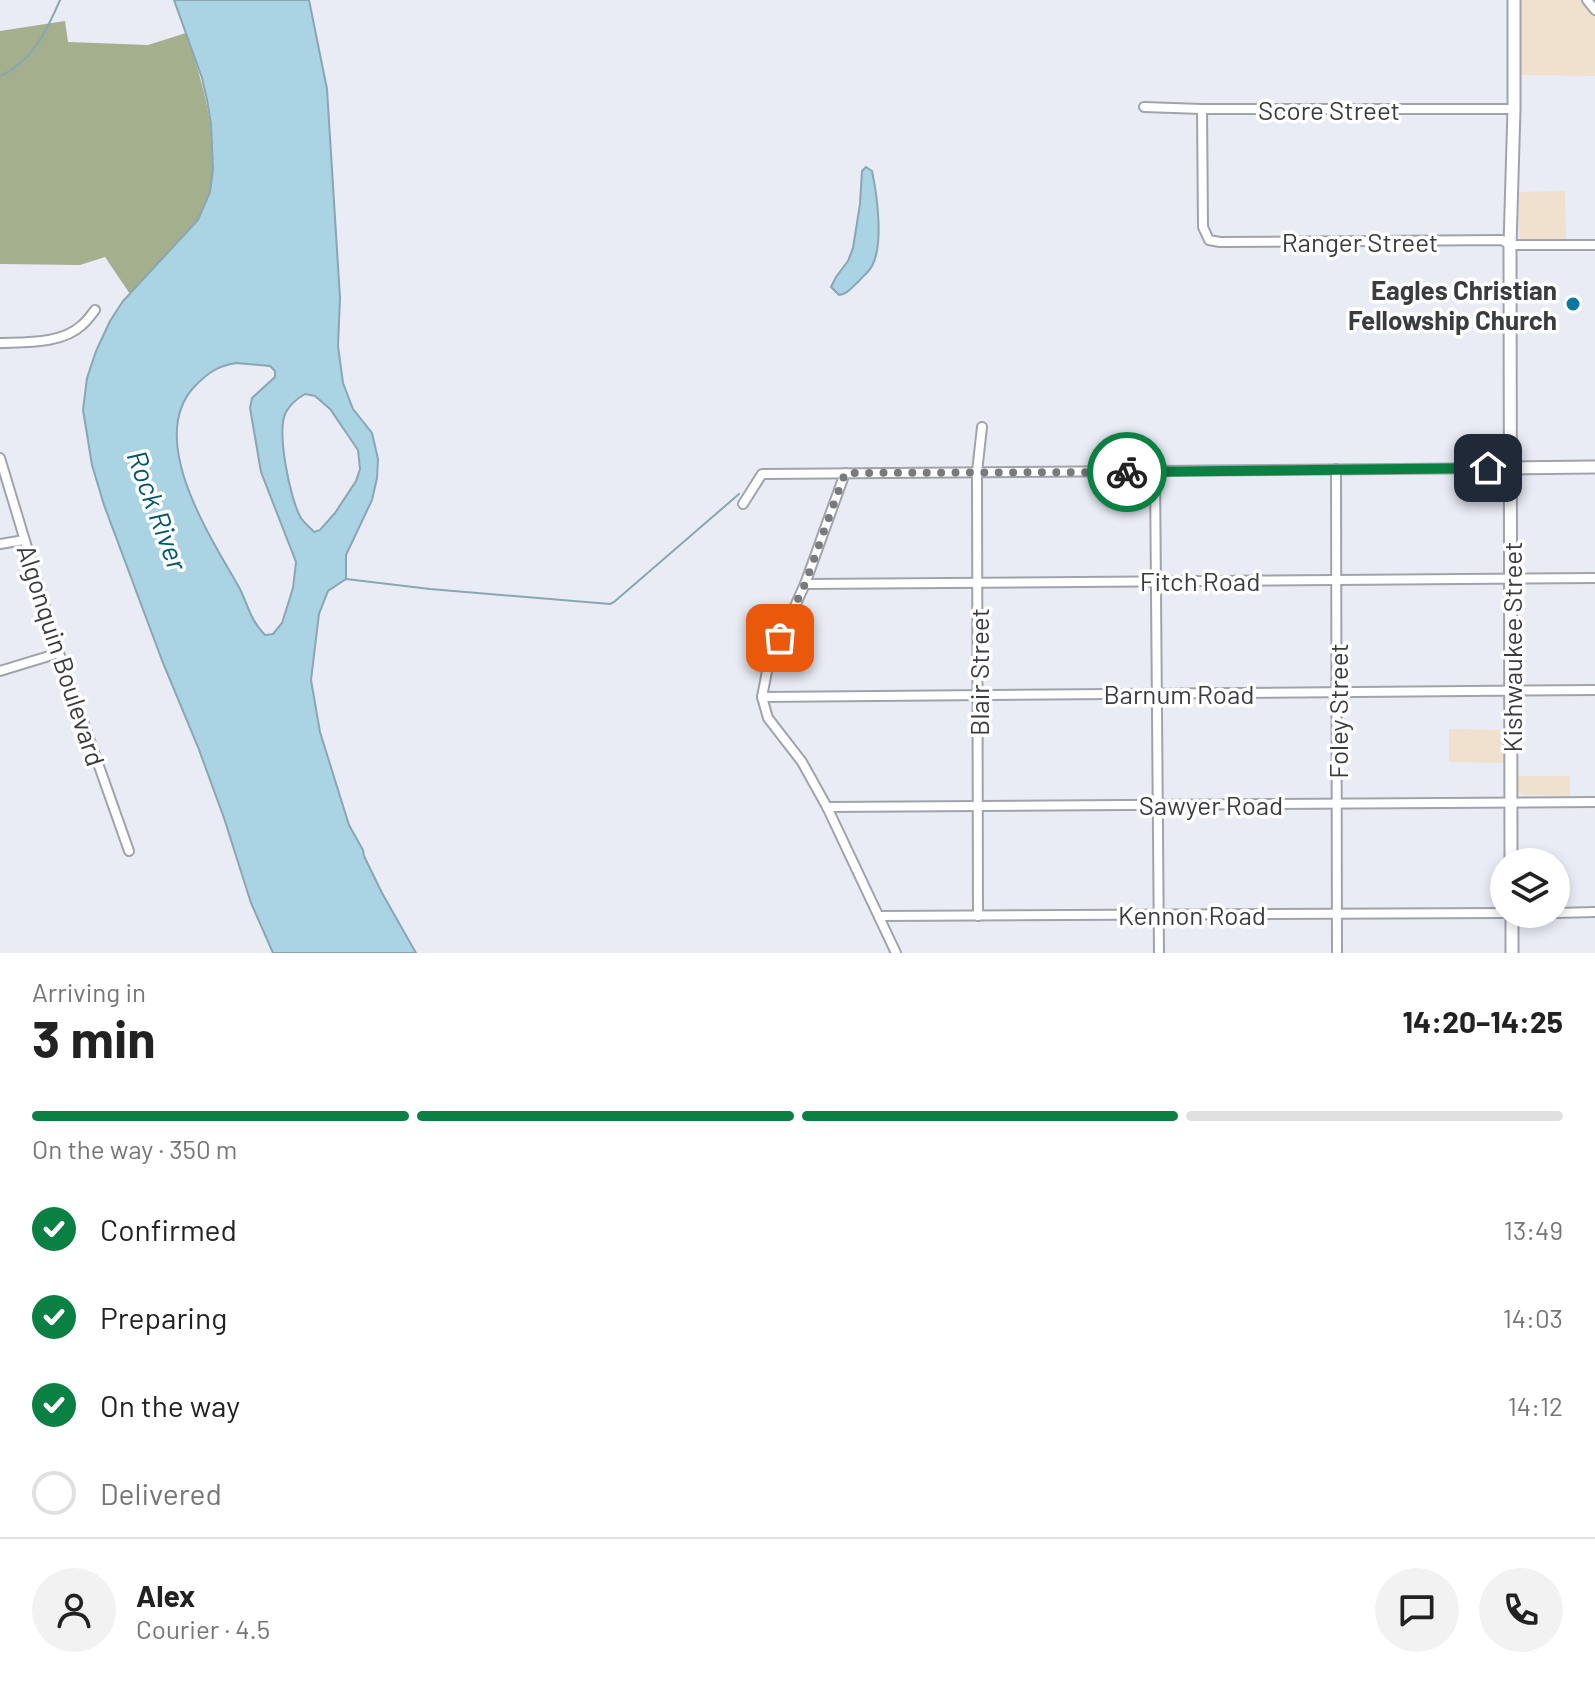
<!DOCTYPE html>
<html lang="en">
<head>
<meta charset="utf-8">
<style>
	:root { --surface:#fff; --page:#f2f2f2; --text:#222; --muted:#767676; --line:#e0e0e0; --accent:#0b8043 }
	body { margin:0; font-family:Barlow,sans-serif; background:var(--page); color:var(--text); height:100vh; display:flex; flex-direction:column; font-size:30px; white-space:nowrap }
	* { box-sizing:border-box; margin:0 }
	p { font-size:26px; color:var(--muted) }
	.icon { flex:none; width:44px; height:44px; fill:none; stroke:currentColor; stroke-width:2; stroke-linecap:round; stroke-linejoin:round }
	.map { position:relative; height:953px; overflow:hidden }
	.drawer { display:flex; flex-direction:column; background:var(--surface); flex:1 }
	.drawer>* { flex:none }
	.controls { position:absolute; left:1490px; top:848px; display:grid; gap:16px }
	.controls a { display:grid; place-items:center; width:80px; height:80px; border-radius:50%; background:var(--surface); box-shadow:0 4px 12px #0003; font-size:40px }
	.pin { position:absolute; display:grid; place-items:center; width:68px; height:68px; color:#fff; margin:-34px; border-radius:16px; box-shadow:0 4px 12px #0006 }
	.courier { position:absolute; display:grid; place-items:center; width:80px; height:80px; margin:-40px; border:6px solid #0b8043; border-radius:50%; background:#fff; color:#222; box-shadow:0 2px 10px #0007 }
	.headline em { font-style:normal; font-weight:700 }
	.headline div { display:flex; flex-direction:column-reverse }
	.headline { display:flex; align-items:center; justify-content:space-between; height:136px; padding:0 32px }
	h1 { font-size:52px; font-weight:700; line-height:60px }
	.bar { display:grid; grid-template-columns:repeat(4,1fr); gap:12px 8px; align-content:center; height:96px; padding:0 32px }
	.bar i { height:10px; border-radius:6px; background:var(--line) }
	.bar .on { background:var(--accent) }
	.bar p { grid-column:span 4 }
	.line { display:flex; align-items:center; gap:20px; padding:0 32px; border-top:2px solid var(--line) }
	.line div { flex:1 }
	.round { display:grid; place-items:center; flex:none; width:84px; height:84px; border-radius:42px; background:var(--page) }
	ol { padding:0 32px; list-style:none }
	li { display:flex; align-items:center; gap:24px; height:88px }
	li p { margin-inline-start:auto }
	li .icon { padding:8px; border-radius:50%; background:var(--accent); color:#fff; stroke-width:4 }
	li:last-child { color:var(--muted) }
	li i { width:44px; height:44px; border:4px solid var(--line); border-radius:50% }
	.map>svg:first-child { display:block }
	.commercial { fill:#efe1cd }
	.forest { fill:#a3af8d }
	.water { fill:#aad3e4; stroke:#89a6b2; stroke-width:2; fill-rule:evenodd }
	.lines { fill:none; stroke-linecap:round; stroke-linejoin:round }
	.stream { stroke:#89a6b2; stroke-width:2 }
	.street-casing { stroke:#a1a3ab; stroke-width:12 }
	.secondary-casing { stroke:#a1a3ab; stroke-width:15 }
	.street { stroke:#fff; stroke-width:8 }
	.secondary { stroke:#fff; stroke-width:11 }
	.done { stroke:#787a7f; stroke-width:8; stroke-dasharray:0 14.4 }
	.route { stroke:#0b8043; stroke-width:10 }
	.poi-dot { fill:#0c78a2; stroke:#fff; stroke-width:3 }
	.labels { text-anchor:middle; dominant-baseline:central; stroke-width:7; stroke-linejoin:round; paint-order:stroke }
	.street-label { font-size:26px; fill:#3b3c3f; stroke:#fff }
	.poi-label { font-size:26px; font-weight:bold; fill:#3b3c3f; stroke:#fff; text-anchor:end }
	.water-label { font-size:28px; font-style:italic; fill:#02566e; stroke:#fff }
</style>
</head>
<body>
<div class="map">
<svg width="1595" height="953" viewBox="0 0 1595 953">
	<rect width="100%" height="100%" fill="#eaecf5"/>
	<g class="commercial">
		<polygon points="1518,0 1584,0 1595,15 1595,76 1518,75"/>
		<polygon points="1565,191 1566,241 1525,241 1519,238 1518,192"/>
		<polygon points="1449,729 1505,730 1504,763 1449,762"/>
		<polygon points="1517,776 1570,776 1570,796 1522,795 1518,790"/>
	</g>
	<path class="forest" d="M65,21L68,42L148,45L186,33C204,85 230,170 198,221C194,228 187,234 182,240C165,258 147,276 130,294L105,257L80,265L0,264V31Z"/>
	<g class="water">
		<path d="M174,0H309L327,89L340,298L338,346L343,383L353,409L372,433L378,459L377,478L372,500L346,555V579L328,591L319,614L311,680L320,732L349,825L363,850L364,856L382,893L416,953H273L251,903L224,818L198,747L163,663L104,505L92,465L83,410L87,378L96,351L110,321L123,301L198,220L210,192L213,170L211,124L207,100L202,78ZM236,363L270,366L275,371V377L252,398L250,408L261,472L296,562L293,588L282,623L273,634L265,635C248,618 248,601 236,582C208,533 146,437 195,386C208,373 217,366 236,363ZM305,394L315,396L330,409L358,450L360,469L356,481L335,513L320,530L314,532C310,527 304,523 301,518C290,500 276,430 286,412C290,405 298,398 305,394Z"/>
		<path d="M866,167L872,171C877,195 884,244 872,266C869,272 863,276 859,281C852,287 848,294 839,295L831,287L836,277L848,261L853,248L860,204L862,171Z"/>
	</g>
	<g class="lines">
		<g class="stream">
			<path d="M0,76C32,62 47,30 60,0"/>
			<polyline points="346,579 430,589 610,604 614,602 739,494"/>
		</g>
		<defs>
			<g id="street">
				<polyline points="1587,0 1595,10"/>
				<polyline points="1144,107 1202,109 1514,109"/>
				<polyline points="1202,109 1203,227 1209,240 1220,242 1502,240 1510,245 1595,245"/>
				<path d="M0,343C26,342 62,344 82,325C87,321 91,315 95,310"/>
				<polyline points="0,458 59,653 129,851"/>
				<polyline points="1336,469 1337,953"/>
				<polyline points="1155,471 1159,953"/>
				<polyline points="845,473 805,584 768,666 762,697 768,718 802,762 827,807 896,953"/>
				<polyline points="743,504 762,474 1511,468"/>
				<polyline points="0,544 24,540"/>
				<polyline points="805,584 1595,578"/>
				<polyline points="0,671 59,653"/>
				<polyline points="762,697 1595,690"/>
				<polyline points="827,807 1595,802"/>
				<polyline points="1556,913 1595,912"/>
				<polyline points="879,916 1504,913"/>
				<polyline points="978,916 977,472 982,427"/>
			</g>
			<g id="secondary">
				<polyline points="1511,468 1595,467"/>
				<polyline points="1511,862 1510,245 1514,109 1514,0"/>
				<polyline points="1512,914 1512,953"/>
			</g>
		</defs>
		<use href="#street" class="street-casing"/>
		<use href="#secondary" class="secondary-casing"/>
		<use href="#street" class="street"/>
		<use href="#secondary" class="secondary"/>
	</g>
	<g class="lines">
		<polyline class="done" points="780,638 805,584 845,473 1127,472"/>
		<polyline class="route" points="1127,472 1488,468"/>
	</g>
	<circle class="poi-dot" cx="1573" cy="304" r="8"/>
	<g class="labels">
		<g class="street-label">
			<text x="1329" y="109">Score Street</text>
			<text x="1360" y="241">Ranger Street</text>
			<text x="1200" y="580">Fitch Road</text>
			<text transform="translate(1511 647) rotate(-90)">Kishwaukee Street</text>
			<text transform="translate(62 655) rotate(72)">Algonquin Boulevard</text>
			<text transform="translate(978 672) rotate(-90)">Blair Street</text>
			<text x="1179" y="693">Barnum Road</text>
			<text transform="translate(1337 711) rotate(-90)">Foley Street</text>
			<text x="1211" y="804">Sawyer Road</text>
			<text x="1192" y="914">Kennon Road</text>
		</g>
		<g class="poi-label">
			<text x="1557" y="289">Eagles Christian<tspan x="1557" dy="30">Fellowship Church</tspan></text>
		</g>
		<g class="water-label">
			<text transform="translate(158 510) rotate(70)">Rock River</text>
		</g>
	</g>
</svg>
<div class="controls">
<a><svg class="icon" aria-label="layers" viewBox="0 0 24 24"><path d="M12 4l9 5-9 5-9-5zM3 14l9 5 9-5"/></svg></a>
</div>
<div class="pin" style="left:780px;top:638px;background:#ea580c"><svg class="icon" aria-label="bag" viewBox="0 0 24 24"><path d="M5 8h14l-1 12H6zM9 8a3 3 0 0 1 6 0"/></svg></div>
<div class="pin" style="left:1488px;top:468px;background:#1f2937"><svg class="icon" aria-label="home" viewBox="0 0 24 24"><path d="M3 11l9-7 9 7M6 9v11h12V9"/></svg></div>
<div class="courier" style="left:1127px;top:472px"><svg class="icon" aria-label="bike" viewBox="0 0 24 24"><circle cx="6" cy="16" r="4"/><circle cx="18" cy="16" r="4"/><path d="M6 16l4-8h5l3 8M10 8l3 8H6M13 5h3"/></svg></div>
</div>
<section class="drawer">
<div class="headline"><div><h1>3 min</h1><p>Arriving in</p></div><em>14:20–14:25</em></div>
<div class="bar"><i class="on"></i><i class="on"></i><i class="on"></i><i></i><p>On the way · 350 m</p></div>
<ol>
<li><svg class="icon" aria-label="check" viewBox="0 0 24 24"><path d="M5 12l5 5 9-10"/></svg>Confirmed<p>13:49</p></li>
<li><svg class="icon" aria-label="check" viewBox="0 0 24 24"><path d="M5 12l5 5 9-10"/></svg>Preparing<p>14:03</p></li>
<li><svg class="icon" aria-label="check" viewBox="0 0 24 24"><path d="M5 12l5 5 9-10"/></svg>On the way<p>14:12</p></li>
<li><i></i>Delivered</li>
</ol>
<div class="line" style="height:144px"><a class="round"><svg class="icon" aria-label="person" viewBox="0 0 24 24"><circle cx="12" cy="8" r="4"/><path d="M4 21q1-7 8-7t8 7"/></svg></a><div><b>Alex</b><p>Courier · 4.5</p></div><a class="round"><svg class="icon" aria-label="chat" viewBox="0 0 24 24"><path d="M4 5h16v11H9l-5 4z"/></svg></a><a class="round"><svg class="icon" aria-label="phone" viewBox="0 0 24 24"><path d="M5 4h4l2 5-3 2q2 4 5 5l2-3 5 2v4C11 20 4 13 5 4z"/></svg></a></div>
</section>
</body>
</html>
